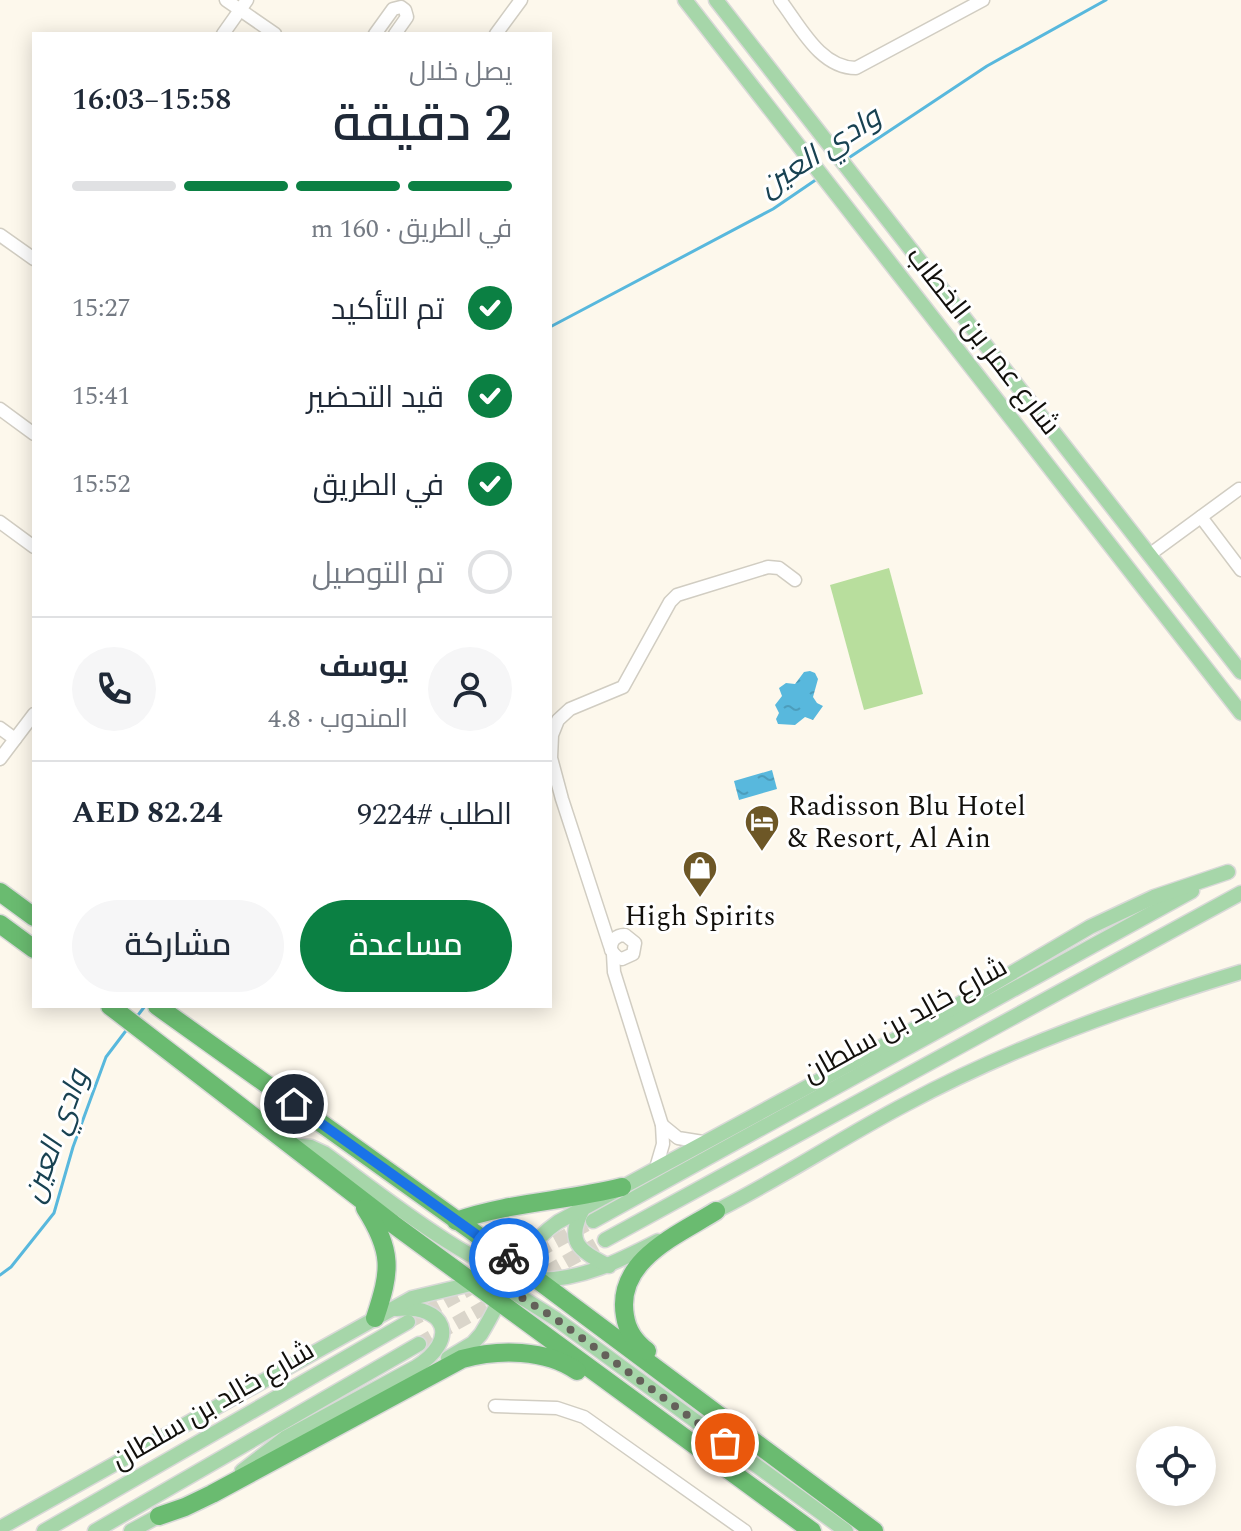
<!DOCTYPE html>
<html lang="ar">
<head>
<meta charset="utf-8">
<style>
	:root { --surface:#fff; --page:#f6f6f7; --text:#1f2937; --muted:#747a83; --line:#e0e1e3; --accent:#0b8043 }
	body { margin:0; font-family:Spectral,Cairo,serif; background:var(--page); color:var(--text); direction:rtl; height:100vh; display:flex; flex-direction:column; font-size:30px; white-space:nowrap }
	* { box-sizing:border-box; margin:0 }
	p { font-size:26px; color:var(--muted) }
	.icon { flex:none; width:44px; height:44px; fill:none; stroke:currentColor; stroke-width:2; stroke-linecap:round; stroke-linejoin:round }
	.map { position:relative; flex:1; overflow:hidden; direction:ltr }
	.panel { position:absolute; left:32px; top:32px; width:520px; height:976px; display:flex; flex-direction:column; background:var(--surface); border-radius:0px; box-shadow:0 4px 20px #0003; direction:rtl }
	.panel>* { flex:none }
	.controls { position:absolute; left:1136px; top:1426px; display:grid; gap:16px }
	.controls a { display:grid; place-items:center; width:80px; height:80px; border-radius:50%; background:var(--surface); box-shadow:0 4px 20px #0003; font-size:40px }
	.pin { position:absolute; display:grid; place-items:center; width:68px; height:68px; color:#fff; margin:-34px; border:4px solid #fff; border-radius:50%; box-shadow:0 2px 8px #0007 }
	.courier { position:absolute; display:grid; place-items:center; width:80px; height:80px; margin:-40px; border:6px solid #1a73e8; border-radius:50%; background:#fff; color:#222; box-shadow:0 2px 10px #0007 }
	.summary em { font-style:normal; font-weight:600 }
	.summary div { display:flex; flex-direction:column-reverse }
	.summary { display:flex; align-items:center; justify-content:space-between; height:136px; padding:0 40px }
	h1 { font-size:52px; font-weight:600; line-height:60px }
	.bar { display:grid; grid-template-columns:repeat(4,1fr); gap:12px 8px; align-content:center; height:96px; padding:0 40px }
	.bar i { height:10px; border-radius:6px; background:var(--line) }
	.bar .active { background:var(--accent) }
	.bar p { grid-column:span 4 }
	.line { display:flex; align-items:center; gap:20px; padding:0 40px; border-top:2px solid var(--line) }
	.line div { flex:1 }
	.round { display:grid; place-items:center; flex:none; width:84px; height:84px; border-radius:42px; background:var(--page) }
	ol { padding:0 40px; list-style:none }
	li { display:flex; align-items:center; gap:24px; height:88px }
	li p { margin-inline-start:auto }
	li .icon { padding:8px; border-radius:50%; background:var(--accent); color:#fff; stroke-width:4 }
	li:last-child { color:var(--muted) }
	li i { width:44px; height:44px; border:4px solid var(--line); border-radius:50% }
	.cta { display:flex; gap:16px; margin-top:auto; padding:16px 40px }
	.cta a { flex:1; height:92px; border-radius:48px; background:var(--accent); color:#fff; font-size:32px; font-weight:600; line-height:92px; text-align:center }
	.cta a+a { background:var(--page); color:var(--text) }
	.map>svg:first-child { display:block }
	.pitch { fill:#b8de9d }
	.water { fill:url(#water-ripples) }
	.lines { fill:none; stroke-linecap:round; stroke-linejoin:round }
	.stream { stroke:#58b8dd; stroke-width:3 }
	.major-tunnel { stroke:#dad5ca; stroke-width:14; stroke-dasharray:14 7; stroke-linecap:butt }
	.minor-casing { stroke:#d1cdc2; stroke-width:15 }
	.major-casing { stroke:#d9d9d8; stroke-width:17 }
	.highway-casing { stroke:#d9d9d8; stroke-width:21 }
	.minor { stroke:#fff; stroke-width:12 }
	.major { stroke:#a6d6a9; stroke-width:14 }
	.highway { stroke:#6abb70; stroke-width:18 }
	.done { stroke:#64615a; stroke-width:8; stroke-dasharray:0 14.4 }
	.route { stroke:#1a73e8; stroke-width:10 }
	.labels { text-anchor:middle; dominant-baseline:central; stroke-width:6; stroke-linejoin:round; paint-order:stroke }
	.street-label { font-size:28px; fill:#12100c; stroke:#fff }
	.poi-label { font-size:28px; fill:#12100c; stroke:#fff; text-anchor:start }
	.water-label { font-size:30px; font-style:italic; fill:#184252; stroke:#fff }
</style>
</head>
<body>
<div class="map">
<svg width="1241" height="1531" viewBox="0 0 1241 1531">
	<defs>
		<pattern id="water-ripples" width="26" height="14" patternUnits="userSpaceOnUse" patternTransform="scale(2)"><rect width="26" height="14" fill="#58b8dd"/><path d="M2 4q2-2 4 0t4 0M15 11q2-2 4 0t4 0" fill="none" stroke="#4c9dbc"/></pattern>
	</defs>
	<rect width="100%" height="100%" fill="#fdf8ec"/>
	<polygon class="pitch" points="889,568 923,694 864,710 830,585"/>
	<g class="water">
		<polygon points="810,671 815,673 818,679 813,697 817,703 823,706 813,720 805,717 795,725 778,724 776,719 779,713 775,705 782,696 779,688 786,683 795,684 804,672"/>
		<polygon points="772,770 777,789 739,800 734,781"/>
	</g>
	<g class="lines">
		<g class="stream">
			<polyline points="847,159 987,66 1106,0"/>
			<polyline points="550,327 773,209 817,179"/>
			<polyline points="135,1019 145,1006"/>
			<polyline points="0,1275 11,1267 54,1213 73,1147 106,1057 128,1028"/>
		</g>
		<g class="major-tunnel">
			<polyline points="408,1322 593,1221"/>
			<polyline points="419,1344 605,1240"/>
		</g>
		<defs>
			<g id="minor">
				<polyline points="226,0 275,34"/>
				<path d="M780,0C800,26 820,68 856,68L983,0"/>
				<polyline points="223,34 247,0"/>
				<polyline points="375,34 393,9 401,7 405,10 407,17 395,34"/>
				<polyline points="496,34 521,0"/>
				<polyline points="0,235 34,259"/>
				<polyline points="0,409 34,434"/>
				<polyline points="1201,517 1241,570"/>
				<polyline points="0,522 34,547"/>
				<polyline points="1149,555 1239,489"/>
				<polyline points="0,728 15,739"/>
				<polyline points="0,759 34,714"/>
				<path d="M611,950C610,941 616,935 625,935L635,943L633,954L622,959C612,956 611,949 608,940L562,799L551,758L552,735L558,720L570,709L623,687L670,602L677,595L768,567L779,568L795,580"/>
				<polyline points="613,954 614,972 662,1125 663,1144 656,1168"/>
				<polyline points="662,1125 678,1138 703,1142"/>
				<polyline points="495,1406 557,1408 584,1417 745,1531"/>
			</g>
			<g id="major">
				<polyline points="685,0 1241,713"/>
				<polyline points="716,0 1241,672"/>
				<path d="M292,1145L311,1147L324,1153C370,1186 484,1279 537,1280C582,1280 619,1261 658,1241"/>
				<path d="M584,1207C565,1242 578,1250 609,1266"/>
				<path d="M708,1215C776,1182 839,1139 906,1104C1012,1047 1126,1007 1241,972"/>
				<polyline points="593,1221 1192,891"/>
				<polyline points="605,1240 1241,893"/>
				<path d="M448,1358L473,1343L481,1334C506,1294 517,1250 558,1222L942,1014L1090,927L1154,897L1228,872"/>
				<path d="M242,1471L285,1438L416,1367C459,1340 447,1304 396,1309"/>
				<polyline points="0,1528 412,1298 475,1283 505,1287 556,1319 846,1531"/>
				<polyline points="44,1531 408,1322"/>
				<polyline points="95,1531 419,1344"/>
				<polyline points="131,1531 166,1512"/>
			</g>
			<g id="highway">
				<polyline points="0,892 34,917"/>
				<polyline points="0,924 34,949"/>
				<polyline points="110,1006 393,1224 812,1531"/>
				<polyline points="157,1006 472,1231 874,1531"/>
				<path d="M365,1208C393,1252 391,1270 375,1318"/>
				<path d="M456,1221C510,1202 567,1201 622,1187"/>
				<path d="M647,1351C635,1342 627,1330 625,1316C615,1260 678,1235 716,1211"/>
				<path d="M159,1516L185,1507L212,1494L462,1359C498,1349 546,1349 577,1371"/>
			</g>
		</defs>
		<use href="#minor" class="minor-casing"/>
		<use href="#major" class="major-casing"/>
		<use href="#highway" class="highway-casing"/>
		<use href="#minor" class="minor"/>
		<use href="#major" class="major"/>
		<use href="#highway" class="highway"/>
	</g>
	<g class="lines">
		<polyline class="done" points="509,1258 518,1265 505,1287 556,1319 725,1443"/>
		<polyline class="route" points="294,1104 509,1258"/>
	</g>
	<defs>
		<symbol id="hotel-pin" viewBox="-11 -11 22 30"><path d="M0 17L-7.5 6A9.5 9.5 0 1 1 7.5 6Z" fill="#6d5726" stroke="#fff"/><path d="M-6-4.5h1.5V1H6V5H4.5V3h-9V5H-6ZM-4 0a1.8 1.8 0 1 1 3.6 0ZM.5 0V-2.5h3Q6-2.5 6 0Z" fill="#fff"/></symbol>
		<symbol id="shop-pin" viewBox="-11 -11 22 30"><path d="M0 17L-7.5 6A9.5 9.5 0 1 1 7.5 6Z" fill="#6d5726" stroke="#fff"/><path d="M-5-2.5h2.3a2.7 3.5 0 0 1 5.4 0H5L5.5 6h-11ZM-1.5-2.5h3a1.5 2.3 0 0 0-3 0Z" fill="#fff"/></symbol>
	</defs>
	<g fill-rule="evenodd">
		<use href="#hotel-pin" x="742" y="802" width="40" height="54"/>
		<use href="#shop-pin" x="680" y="848" width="40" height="54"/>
	</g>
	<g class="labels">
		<g class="street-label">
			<text transform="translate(983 341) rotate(52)">شارع عمر بن الخطاب</text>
			<text transform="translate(905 1020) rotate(-29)">شارع خالِد بن سلطان</text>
			<text transform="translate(213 1405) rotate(-30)">شارع خالِد بن سلطان</text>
		</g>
		<g class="poi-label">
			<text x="788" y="806">Radisson Blu Hotel<tspan x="788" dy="32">&amp; Resort, Al Ain</tspan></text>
			<text x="700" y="916" text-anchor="middle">High Spirits</text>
		</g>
		<g class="water-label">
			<text transform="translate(820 152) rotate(-33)">وادي العين</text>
			<text transform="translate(56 1136) rotate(-70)">وادي العين</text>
		</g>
	</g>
</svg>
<div class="controls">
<a><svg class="icon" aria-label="locate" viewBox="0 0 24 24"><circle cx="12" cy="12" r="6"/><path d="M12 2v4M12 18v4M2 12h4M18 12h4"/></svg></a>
</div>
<div class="pin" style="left:725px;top:1443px;background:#ea580c"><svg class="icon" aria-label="bag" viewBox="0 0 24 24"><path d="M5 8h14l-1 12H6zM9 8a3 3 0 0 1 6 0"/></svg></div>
<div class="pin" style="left:294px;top:1104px;background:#1f2937"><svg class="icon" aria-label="home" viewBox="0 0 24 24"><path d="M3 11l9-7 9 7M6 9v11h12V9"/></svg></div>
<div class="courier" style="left:509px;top:1258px"><svg class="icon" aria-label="bike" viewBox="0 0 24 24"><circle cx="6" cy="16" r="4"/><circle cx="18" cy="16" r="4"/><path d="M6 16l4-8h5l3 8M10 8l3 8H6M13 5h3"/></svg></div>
<section class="panel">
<div class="summary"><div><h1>2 دقيقة</h1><p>يصل خلال</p></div><em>15:58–16:03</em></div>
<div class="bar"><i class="active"></i><i class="active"></i><i class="active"></i><i></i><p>في الطريق · 160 m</p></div>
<ol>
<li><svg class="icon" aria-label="check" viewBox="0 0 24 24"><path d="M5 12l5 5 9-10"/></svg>تم التأكيد<p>15:27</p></li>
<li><svg class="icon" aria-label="check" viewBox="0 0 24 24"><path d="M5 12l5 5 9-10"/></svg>قيد التحضير<p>15:41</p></li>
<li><svg class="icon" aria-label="check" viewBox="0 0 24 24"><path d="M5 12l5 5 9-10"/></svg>في الطريق<p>15:52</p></li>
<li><i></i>تم التوصيل</li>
</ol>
<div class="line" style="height:144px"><a class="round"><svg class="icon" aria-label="person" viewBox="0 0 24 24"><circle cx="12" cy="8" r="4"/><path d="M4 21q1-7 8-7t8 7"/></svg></a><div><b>يوسف</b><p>المندوب · 4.8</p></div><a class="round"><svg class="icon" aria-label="phone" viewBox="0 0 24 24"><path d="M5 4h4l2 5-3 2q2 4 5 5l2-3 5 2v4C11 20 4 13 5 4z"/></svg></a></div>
<div class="line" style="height:104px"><div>الطلب #9224</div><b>AED 82.24</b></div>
<div class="cta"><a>مساعدة</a><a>مشاركة</a></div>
</section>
</div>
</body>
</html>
